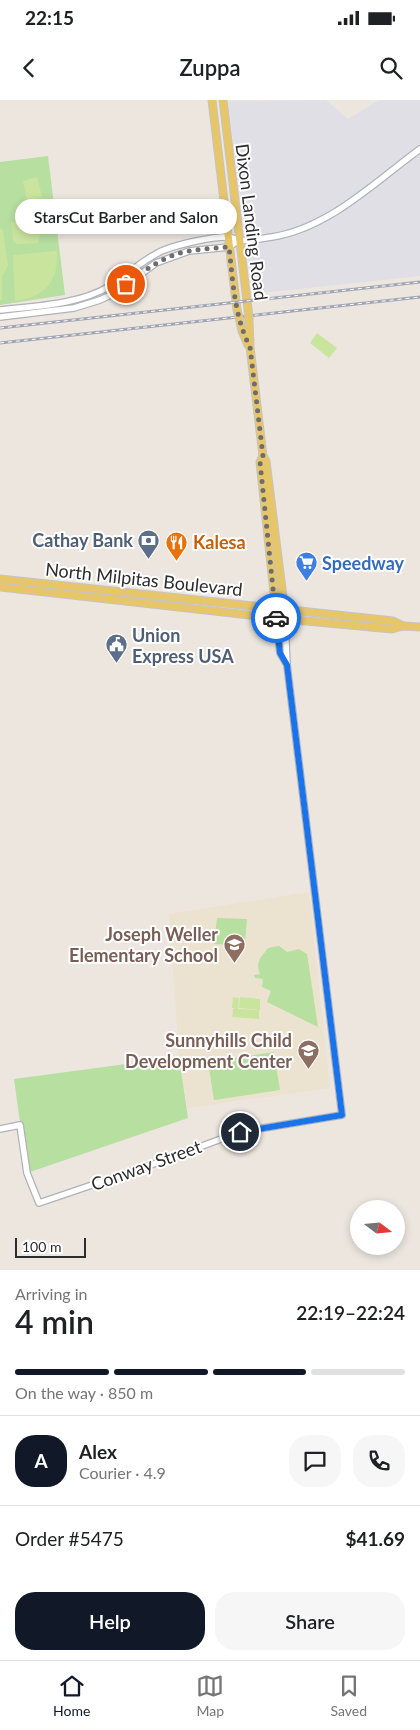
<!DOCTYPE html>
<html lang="en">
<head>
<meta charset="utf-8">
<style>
	:root { --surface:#fff; --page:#f6f6f6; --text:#202124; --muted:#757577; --line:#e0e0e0; --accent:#111827 }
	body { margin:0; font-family:Lato,sans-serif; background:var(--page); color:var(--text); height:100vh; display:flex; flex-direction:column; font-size:19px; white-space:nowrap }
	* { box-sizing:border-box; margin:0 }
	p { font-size:16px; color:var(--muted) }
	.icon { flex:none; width:28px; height:28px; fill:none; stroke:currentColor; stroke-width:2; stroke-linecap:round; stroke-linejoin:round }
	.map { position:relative; height:1170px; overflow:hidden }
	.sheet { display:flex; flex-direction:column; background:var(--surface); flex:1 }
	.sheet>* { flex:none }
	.needle { width:32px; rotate:106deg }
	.tools { position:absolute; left:350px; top:1100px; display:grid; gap:10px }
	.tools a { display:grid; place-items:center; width:55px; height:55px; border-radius:50%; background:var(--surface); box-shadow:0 2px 8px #0003; font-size:25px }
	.scale { position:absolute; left:15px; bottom:12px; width:71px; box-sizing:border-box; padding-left:5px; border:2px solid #2c2c2c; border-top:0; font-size:14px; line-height:18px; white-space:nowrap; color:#2c2c2c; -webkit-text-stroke:4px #fff; paint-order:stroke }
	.pin { position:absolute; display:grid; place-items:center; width:42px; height:42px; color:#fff; margin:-21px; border:2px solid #fff; border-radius:50%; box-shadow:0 1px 5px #0007 }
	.courier { position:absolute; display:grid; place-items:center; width:50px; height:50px; margin:-25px; border:4px solid #1a73e8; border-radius:50%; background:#fff; color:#222; box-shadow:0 1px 6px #0007 }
	.bubble { position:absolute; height:35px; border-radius:18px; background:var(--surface); box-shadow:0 2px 8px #0003; font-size:16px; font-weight:600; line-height:35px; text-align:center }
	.head em { font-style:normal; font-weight:600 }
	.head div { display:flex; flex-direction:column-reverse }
	.head { display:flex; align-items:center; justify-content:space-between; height:85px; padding:0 15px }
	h1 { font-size:32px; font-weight:600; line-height:38px }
	.bar { display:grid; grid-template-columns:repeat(4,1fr); gap:8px 5px; align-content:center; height:60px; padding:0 15px }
	.bar i { height:6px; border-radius:4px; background:var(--line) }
	.bar .selected { background:var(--accent) }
	.bar p { grid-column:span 4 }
	.line { display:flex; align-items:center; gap:12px; padding:0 15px; border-top:1px solid var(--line) }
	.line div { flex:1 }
	.round { display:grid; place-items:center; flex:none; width:52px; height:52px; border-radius:20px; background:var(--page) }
	.action { display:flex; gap:10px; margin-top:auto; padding:10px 15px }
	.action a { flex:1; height:58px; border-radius:20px; background:var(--accent); color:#fff; font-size:20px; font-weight:600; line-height:58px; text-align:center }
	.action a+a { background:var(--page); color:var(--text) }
	.status { display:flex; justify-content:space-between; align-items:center; height:35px; padding:0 25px; background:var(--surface); direction:ltr }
	.status svg { height:14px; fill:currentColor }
	header { display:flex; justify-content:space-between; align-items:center; height:65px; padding:0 15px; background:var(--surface); font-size:22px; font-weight:600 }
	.tabs { display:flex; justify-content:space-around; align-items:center; height:70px; border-top:1px solid var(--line); background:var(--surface); font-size:14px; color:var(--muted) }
	.tabs a { display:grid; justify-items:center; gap:2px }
	.tabs .selected { color:var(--accent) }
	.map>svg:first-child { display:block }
	.industrial { fill:#e1dfe6 }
	.education { fill:#ece2d0 }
	.green { fill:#b7dfa0 }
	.pitch { fill:#c9e59d }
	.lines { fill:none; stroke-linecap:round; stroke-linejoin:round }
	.minor-casing { stroke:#b0b2bb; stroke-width:8 }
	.major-casing { stroke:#c4c4c4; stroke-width:9 }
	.minor { stroke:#fff; stroke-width:5.5 }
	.major { stroke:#e7c66a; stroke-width:7 }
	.rail-casing { stroke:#a2a5b4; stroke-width:3 }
	.rail { stroke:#fff; stroke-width:1; stroke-dasharray:4; stroke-linecap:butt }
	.major-bridge-casing { stroke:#c4c4c4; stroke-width:9; stroke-linecap:butt }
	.major-bridge { stroke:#e7c66a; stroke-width:7 }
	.done { stroke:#6f6d6b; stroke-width:5; stroke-dasharray:0 9 }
	.route { stroke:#1a73e8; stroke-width:6 }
	.labels { text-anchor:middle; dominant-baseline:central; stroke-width:4; stroke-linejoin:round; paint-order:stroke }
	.street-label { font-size:18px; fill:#2c2c2c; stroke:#fff }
	.service-label { font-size:18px; font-weight:bold; fill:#4e5e75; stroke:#fff; text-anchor:end }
	.food-label { font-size:18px; font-weight:bold; fill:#c56008; stroke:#fff; text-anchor:start }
	.shop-label { font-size:18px; font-weight:bold; fill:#366cbe; stroke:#fff; text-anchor:start }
	.education-label { font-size:18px; font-weight:bold; fill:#785e54; stroke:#fff; text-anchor:end }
</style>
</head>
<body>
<div class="status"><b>22:15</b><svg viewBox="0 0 49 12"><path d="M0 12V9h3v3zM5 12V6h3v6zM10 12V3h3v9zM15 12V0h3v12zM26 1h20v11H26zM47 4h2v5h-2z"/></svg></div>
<header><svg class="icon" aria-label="back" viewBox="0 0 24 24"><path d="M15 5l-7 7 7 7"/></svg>Zuppa<svg class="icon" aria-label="search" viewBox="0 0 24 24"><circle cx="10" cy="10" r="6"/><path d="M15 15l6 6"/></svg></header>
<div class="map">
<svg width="420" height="1170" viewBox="0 0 420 1170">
	<rect width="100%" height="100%" fill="#ece6df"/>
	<polygon class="industrial" points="326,0 348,19 379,0 420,0 420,176 252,194 228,1"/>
	<polygon class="education" points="309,792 330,988 187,1008 179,957 169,814"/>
	<g class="green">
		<polygon points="48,56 65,195 0,205 0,62"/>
		<polygon points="96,494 113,494 270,511 199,504 181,504"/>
		<polygon points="217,818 247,819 245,841 234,840 233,845 214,844"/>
		<path d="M279,846L287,852L299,849L307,854L318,927L267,902L271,891L262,887L263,879L255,878L254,875L260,874C255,861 261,858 268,848Z"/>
		<polygon points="274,952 280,990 214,1000 208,962"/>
		<polygon points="179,957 188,1018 27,1073 14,979"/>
	</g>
	<g class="pitch">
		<polygon points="37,77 42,97 27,101 23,81"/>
		<polygon points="37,102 39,116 19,120 17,106"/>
		<polygon points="34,119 40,136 38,143 17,144 13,140 11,122"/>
		<polygon points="0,128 3,130 8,166 2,176 2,200 0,200"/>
		<path d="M57,151C59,181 45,197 15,201L13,155Z"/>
		<polygon points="317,233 337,248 329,258 310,243"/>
		<polygon points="233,897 239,898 238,909 259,910 259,919 232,917 233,909 235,908 232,908"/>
		<polygon points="240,897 260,899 260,910 239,908"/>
	</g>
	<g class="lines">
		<defs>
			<g id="minor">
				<path d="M0,210C36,206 78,205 110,186C128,175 144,158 164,150C180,144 210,137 227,137C231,137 234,139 238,140C248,142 262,138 272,137C329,128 375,82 420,49"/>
				<polyline points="0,217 74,208 100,200 115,193 156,163 189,151 229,147 239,140"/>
				<polyline points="276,518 280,553 286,563"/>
				<polyline points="0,1029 20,1025 27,1073 39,1103 148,1066 240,1032 342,1015 287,565 285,519"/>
			</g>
			<g id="major">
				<polyline points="212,0 237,210"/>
				<polyline points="223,0 248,209"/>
				<polyline points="249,219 250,247 263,356 266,361 285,513"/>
				<polyline points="240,221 242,231 248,245"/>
				<polyline points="263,356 260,362 276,512"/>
				<polyline points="0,479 393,521 403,526"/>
				<polyline points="0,487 285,519 392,529 403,526 420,527"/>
			</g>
		</defs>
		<use href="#minor" class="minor-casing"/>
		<use href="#major" class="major-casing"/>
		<use href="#minor" class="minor"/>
		<use href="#major" class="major"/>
		<defs>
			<g id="rail">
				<polyline points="0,228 420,182"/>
				<polyline points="0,243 420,197"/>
			</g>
		</defs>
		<use href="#rail" class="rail-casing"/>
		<use href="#rail" class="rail"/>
		<defs>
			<g id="major-bridge">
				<polyline points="248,209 249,219"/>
				<polyline points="237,210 240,221"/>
			</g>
		</defs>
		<use href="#major-bridge" class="major-bridge-casing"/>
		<use href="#major-bridge" class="major-bridge"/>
	</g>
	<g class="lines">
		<path class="done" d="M126,184C145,170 165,155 189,151C202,149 216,148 229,147C233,181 234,216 250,247L263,356L260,362L276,518"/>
		<polyline class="route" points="240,1032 342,1015 287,565 280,553 276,518"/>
	</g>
	<defs>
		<symbol id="bank-pin" viewBox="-11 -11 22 30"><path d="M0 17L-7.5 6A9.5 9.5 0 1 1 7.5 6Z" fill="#5c6f8a" stroke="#fff"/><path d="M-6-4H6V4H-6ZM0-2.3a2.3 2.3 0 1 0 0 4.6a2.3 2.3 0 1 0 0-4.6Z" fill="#fff"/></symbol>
		<symbol id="restaurant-pin" viewBox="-11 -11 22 30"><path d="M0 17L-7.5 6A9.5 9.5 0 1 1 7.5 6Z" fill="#e8710a" stroke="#fff"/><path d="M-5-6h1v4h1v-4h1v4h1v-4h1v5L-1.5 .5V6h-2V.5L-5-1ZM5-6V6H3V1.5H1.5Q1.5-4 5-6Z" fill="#fff"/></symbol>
		<symbol id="supermarket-pin" viewBox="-11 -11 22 30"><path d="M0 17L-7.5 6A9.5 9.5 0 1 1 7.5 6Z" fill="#3f7fe0" stroke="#fff"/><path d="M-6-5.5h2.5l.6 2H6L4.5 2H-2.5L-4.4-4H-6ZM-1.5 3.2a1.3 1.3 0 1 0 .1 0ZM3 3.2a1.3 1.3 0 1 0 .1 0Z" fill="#fff"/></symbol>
		<symbol id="civic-pin" viewBox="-11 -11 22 30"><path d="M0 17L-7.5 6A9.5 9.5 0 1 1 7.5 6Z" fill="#5c6f8a" stroke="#fff"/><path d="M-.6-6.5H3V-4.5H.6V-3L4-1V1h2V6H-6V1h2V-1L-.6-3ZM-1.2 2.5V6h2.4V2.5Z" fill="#fff"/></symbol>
		<symbol id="school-pin" viewBox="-11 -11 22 30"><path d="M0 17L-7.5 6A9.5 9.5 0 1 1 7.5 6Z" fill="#8d6e63" stroke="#fff"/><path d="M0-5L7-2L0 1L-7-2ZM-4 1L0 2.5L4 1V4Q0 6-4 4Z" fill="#fff"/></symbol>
	</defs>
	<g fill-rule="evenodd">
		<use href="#bank-pin" x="136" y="428" width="25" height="34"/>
		<use href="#restaurant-pin" x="164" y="430" width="25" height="34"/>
		<use href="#supermarket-pin" x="294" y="450" width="25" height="34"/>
		<use href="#civic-pin" x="104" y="532" width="25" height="34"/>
		<use href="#school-pin" x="222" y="832" width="25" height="34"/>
		<use href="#school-pin" x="296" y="938" width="25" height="34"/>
	</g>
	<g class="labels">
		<g class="street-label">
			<text transform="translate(252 122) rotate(83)">Dixon Landing Road</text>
			<text transform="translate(144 479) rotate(6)">North Milpitas Boulevard</text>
			<text transform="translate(146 1065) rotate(-20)">Conway Street</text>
		</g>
		<g class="service-label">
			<text x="133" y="440">Cathay Bank</text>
			<text x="132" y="535" text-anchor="start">Union<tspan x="132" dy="21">Express USA</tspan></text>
		</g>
		<g class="food-label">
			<text x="193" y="442">Kalesa</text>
		</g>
		<g class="shop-label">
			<text x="322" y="463">Speedway</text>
		</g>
		<g class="education-label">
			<text x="218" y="834">Joseph Weller<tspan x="218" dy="21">Elementary School</tspan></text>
			<text x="292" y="940">Sunnyhills Child<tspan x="292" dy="21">Development Center</tspan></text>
		</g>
	</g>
</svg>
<div class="tools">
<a><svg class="needle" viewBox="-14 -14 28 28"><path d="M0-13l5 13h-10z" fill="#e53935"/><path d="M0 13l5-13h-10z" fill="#757577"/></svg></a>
</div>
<div class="scale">100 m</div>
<div class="pin" style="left:126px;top:184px;background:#ea580c"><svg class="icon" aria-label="bag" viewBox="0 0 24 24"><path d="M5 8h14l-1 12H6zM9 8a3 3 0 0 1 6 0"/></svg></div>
<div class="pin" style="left:240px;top:1032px;background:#1f2937"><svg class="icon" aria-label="home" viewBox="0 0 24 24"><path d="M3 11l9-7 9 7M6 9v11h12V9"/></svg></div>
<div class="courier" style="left:276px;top:518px"><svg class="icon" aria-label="car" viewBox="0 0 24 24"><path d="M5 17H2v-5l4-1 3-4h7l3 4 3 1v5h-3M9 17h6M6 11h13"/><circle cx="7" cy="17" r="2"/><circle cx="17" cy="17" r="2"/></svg></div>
<div class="bubble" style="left:15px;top:99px;width:222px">StarsCut Barber and Salon</div>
</div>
<section class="sheet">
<div class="head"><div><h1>4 min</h1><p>Arriving in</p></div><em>22:19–22:24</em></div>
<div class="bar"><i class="selected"></i><i class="selected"></i><i class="selected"></i><i></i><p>On the way · 850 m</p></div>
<div class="line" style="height:90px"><b class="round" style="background:var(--accent);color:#fff">A</b><div><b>Alex</b><p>Courier · 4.9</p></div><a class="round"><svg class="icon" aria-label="chat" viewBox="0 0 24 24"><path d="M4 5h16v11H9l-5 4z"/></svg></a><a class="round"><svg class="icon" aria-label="phone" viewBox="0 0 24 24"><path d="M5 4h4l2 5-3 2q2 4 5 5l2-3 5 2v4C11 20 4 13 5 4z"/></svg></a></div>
<div class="line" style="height:65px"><div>Order #5475</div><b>$41.69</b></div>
<div class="action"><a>Help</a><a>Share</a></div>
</section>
<nav class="tabs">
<a class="selected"><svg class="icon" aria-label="home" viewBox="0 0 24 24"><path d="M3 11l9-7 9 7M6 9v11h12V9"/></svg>Home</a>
<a><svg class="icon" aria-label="map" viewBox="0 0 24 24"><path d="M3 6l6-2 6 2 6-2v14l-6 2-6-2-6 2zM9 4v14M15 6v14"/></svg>Map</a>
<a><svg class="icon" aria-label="saved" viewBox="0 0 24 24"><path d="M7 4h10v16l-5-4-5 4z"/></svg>Saved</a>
</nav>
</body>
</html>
